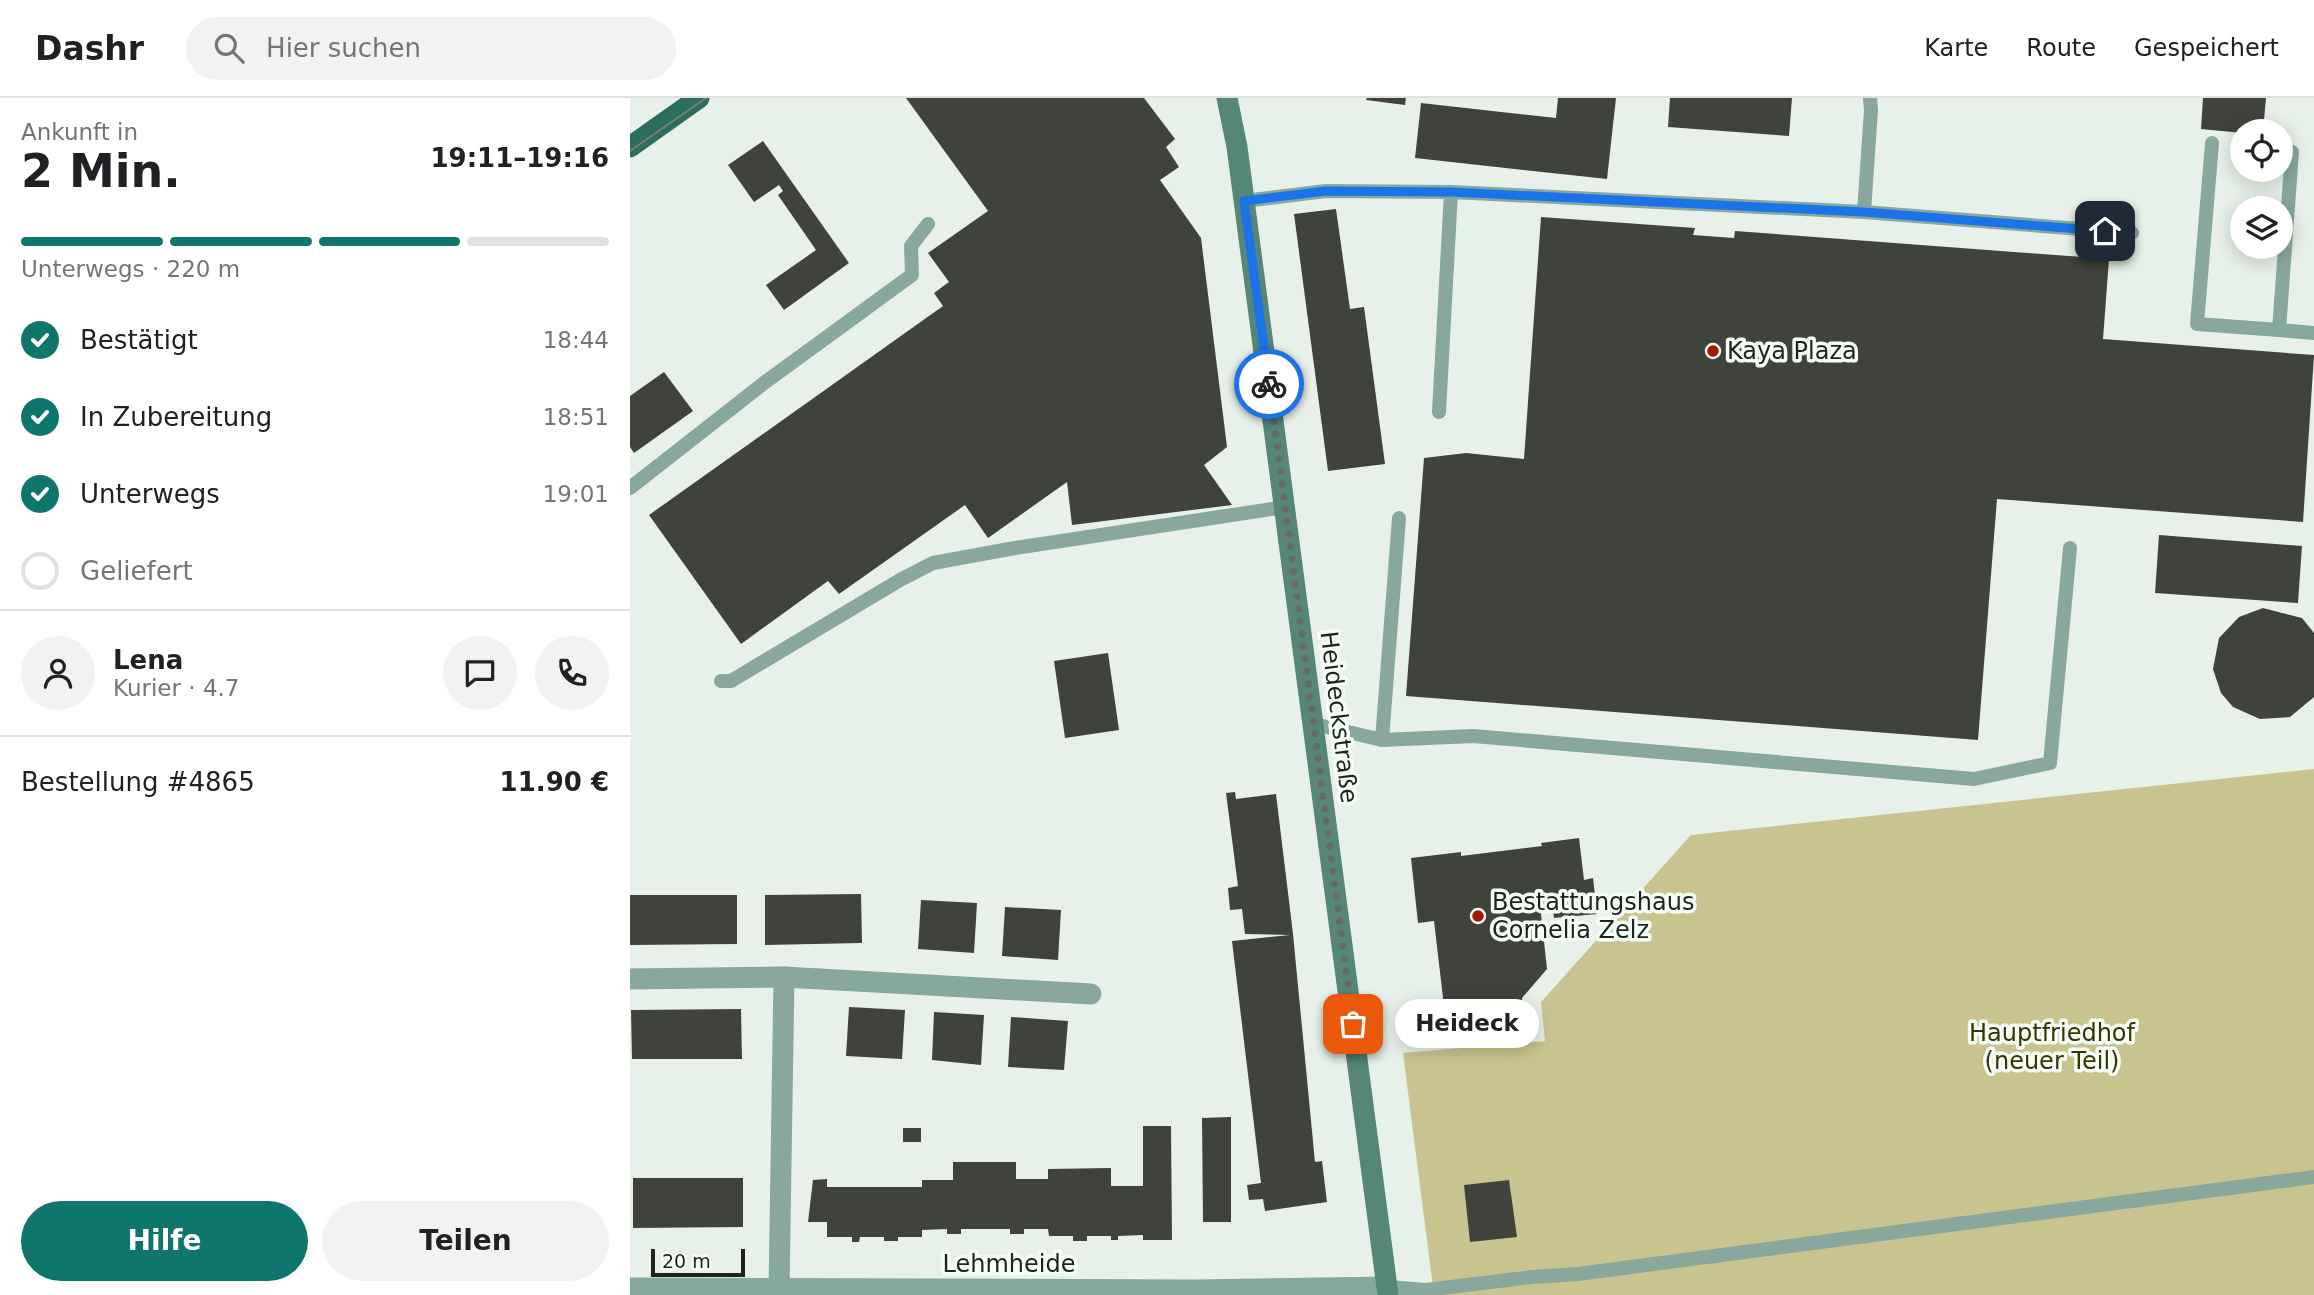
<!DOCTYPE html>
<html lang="de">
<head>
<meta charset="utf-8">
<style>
	:root { --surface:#fff; --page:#f2f2f2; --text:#202124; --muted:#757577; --line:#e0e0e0; --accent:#0f766e }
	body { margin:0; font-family:"DejaVu Sans",sans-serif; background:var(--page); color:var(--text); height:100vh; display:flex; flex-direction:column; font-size:26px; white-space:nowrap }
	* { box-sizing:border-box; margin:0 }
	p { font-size:23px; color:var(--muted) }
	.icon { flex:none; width:38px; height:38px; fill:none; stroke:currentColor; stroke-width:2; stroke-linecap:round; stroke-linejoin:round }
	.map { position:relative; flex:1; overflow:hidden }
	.details { display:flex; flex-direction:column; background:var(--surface); width:630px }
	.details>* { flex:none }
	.buttons { position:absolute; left:1600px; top:21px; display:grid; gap:14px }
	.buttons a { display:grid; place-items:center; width:63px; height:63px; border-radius:50%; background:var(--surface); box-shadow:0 4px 18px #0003; font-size:35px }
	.scale { position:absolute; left:21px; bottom:18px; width:94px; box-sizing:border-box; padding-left:7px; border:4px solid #1f221f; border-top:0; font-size:19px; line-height:24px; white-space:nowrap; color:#1f221f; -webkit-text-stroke:5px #f4fef6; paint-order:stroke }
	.pin { position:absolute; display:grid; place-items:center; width:60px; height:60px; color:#fff; margin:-30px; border-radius:14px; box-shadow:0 4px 10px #0006 }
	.courier { position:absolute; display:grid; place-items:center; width:70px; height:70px; margin:-35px; border:5px solid #1a73e8; border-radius:50%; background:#fff; color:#222; box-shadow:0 2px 9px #0007 }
	.bubble { position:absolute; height:49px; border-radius:24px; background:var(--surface); box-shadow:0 4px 18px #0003; font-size:23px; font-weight:700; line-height:49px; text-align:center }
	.overview em { font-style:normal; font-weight:700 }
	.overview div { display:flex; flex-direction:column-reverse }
	.overview { display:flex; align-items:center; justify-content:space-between; height:119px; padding:0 21px }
	h1 { font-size:46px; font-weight:700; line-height:52px }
	.bar { display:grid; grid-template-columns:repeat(4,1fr); gap:10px 7px; align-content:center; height:84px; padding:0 21px }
	.bar i { height:9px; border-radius:5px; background:var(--line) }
	.bar .on { background:var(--accent) }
	.bar p { grid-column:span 4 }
	.line { display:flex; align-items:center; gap:18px; padding:0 21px; border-top:2px solid var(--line) }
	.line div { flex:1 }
	.round { display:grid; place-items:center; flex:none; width:74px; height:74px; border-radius:37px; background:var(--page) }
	ol { padding:0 21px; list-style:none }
	li { display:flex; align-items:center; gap:21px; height:77px }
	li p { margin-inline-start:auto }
	li .icon { padding:7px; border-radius:50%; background:var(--accent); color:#fff; stroke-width:4 }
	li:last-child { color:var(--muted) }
	li i { width:38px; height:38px; border:4px solid var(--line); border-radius:50% }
	.button { display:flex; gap:14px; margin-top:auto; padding:14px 21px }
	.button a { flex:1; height:80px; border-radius:42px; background:var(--accent); color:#fff; font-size:28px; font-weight:700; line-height:80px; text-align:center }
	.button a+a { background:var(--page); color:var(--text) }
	header { display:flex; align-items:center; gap:42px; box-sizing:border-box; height:98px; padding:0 35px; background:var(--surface); border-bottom:2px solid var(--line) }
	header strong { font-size:33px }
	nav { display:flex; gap:38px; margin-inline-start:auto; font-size:24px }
	.search { width:490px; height:63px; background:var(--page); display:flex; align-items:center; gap:18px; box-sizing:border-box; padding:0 24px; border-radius:38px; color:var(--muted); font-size:26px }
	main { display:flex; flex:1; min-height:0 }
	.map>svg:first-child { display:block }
	.green { fill:#c9c48f }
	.building { fill:#40433b }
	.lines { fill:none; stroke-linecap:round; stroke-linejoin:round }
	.lane { stroke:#88a89e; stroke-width:14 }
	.street { stroke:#88a89e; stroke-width:21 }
	.secondary { stroke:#558678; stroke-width:21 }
	.primary { stroke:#2c6e5e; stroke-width:21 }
	.tram { stroke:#767c77; stroke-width:2 }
	.done { stroke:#656a66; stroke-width:7; stroke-dasharray:0 12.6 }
	.route { stroke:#1a73e8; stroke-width:9 }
	.poi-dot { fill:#a81702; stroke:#f4fef6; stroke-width:2.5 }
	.labels { text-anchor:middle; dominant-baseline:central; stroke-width:7; stroke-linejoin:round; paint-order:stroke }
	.poi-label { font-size:24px; fill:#1f221f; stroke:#f4fef6; text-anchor:start }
	.street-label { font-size:24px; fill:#1f221f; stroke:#f4fef6 }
	.park-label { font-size:24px; fill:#393300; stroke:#f4fef6 }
</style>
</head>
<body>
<header>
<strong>Dashr</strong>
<div class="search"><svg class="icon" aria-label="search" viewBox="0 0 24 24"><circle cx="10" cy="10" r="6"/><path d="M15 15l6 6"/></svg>Hier suchen</div>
<nav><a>Karte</a><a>Route</a><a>Gespeichert</a></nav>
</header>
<main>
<section class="details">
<div class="overview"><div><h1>2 Min.</h1><p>Ankunft in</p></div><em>19:11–19:16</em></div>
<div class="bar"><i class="on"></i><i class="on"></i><i class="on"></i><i></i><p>Unterwegs · 220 m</p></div>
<ol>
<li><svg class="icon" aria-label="check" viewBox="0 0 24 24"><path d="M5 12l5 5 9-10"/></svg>Bestätigt<p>18:44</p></li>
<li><svg class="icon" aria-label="check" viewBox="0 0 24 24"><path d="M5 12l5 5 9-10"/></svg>In Zubereitung<p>18:51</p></li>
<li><svg class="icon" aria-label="check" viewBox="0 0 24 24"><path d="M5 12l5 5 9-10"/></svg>Unterwegs<p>19:01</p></li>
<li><i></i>Geliefert</li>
</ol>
<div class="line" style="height:126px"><a class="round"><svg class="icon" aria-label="person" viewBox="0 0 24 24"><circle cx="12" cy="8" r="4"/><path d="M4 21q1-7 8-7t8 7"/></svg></a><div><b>Lena</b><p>Kurier · 4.7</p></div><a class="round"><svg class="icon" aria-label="chat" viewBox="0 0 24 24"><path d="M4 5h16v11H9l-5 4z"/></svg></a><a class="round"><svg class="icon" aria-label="phone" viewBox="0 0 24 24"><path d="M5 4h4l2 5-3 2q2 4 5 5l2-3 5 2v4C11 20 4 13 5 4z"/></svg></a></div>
<div class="line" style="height:91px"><div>Bestellung #4865</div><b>11.90 €</b></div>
<div class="button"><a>Hilfe</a><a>Teilen</a></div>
</section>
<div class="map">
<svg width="1684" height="1197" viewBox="0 0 1684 1197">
	<rect width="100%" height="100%" fill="#e7f1e9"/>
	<polygon class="green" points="1684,671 1684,1197 804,1197 773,955 915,943 911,904 1061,737"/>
	<g class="building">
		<polygon points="276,0 514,0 545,41 536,49 549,69 530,82 571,140 597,349 574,367 602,407 442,427 437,384 358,440 335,407 209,496 198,483 111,546 19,417 313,208 304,195 319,184 298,155 358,113"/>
		<polygon points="737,0 776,0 775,7 736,2"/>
		<polygon points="928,0 986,0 977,81 785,60 791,5 926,20"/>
		<polygon points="1040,0 1162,0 1159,38 1038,29"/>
		<polygon points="1573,0 1636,0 1633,33 1612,33 1612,35 1571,31"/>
		<polygon points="133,43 219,165 154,212 136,187 186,152 148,97 153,93 149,87 124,104 98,67"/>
		<polygon points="706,111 720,211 734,209 755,366 698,373 664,116"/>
		<polygon points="911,119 1065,130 1063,137 1104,140 1105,133 1479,161 1473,241 1684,257 1673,424 1367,401 1348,642 776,598 794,360 836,355 894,361"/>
		<polygon points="34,274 63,313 4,355 0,349 0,298"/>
		<polygon points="1529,437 1672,448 1668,505 1525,495"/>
		<polygon points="1633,510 1672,520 1684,535 1684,599 1660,619 1630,621 1603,609 1591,595 1583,571 1589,540 1609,519"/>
		<polygon points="478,555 489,632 435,640 424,563"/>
		<polygon points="605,694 606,701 646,696 663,836 685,1064 692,1063 697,1104 635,1113 633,1101 619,1102 617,1087 631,1085 602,843 660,837 615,836 612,811 600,812 598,790 608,788 596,695"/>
		<polygon points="949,740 954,782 963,780 967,816 924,820 922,805 910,807 917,871 892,900 895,925 817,934 804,823 788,825 781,760 831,754 831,758 912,748 911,745"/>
		<polygon points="231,796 232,845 135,847 135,797"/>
		<polygon points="0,797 107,797 107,846 0,847"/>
		<polygon points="291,802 347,805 344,855 288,851"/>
		<polygon points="375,809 431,812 428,862 372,858"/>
		<polygon points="219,909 275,912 272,961 216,958"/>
		<polygon points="111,911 112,961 2,961 1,912"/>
		<polygon points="304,914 354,917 351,967 302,962"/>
		<polygon points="381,919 438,923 434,972 378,969"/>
		<polygon points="601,1019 601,1124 573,1124 572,1020"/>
		<polygon points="513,1028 541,1028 542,1142 513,1142 513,1137 488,1138 488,1142 481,1142 481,1138 457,1138 457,1143 443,1143 443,1138 419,1138 418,1131 394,1131 394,1136 380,1136 380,1131 331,1131 331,1136 317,1136 317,1131 292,1132 292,1139 268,1139 268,1143 254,1143 254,1139 230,1139 229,1144 222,1144 222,1139 197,1139 197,1124 178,1124 183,1082 197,1081 197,1089 292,1089 292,1082 323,1082 323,1064 386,1064 386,1081 418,1081 418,1071 481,1070 481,1088 513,1088"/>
		<rect x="273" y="1030" width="18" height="14"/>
		<polygon points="3,1080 113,1080 113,1129 3,1130"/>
		<polygon points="879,1082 887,1139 840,1144 834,1087"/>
	</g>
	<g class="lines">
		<g class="lane">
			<polyline points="1582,45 1567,226 1649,232"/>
			<polyline points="1662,54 1649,232 1684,235"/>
			<polyline points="614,103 696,93 821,94"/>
			<polyline points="1234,114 1502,135"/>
			<polyline points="809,314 821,94 1234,114 1241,12 1240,0"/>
			<polyline points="0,390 134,285 282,177 281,148 298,126"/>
			<polyline points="91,583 101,583 270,482 303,465 385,450 655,409"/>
			<polyline points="684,626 752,642 843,638 1344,681 1420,665 1440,450"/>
			<polyline points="752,642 769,420"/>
			<polyline points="758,1189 796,1192 902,1179 948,1176 1684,1079"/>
		</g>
		<g class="street">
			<polyline points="0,881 154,879 461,896"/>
			<polyline points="0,1190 567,1192 758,1189"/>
			<polyline points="149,1192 154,879"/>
		</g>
		<polyline class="secondary" points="597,0 607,49 758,1197"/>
		<polyline class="primary" points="0,49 69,0"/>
		<polyline class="tram" points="0,53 76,0"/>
	</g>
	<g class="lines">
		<polyline class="done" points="639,286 723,926"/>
		<polyline class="route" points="639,286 614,103 696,93 821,94 1234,114 1475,133"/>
	</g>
	<g class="poi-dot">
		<circle cx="1083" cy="253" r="7"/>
		<circle cx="848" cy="818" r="7"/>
	</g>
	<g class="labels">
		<g class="poi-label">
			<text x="1097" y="253">Kaya Plaza</text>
			<text x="862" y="804">Bestattungshaus<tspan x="862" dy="28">Cornelia Zelz</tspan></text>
		</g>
		<g class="street-label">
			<text transform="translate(709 619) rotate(83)">Heideckstraße</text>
			<text x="379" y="1166">Lehmheide</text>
		</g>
		<g class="park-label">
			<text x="1422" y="935">Hauptfriedhof<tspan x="1422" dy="28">(neuer Teil)</tspan></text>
		</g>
	</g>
</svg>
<div class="buttons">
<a><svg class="icon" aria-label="locate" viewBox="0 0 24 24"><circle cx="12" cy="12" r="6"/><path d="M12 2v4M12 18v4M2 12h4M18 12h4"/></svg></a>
<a><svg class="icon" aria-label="layers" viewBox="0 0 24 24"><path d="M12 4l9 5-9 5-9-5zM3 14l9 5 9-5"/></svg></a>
</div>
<div class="scale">20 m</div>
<div class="pin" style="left:723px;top:926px;background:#ea580c"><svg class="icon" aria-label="bag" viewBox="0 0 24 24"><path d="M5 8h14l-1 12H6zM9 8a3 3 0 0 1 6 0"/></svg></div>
<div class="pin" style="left:1475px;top:133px;background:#1f2937"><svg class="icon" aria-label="home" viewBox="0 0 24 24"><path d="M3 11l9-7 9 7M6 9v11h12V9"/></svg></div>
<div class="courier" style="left:639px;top:286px"><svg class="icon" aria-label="bike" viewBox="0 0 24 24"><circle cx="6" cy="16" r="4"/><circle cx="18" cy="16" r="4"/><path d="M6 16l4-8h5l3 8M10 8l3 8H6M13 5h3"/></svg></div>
<div class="bubble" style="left:765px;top:901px;width:144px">Heideck</div>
</div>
</main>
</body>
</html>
